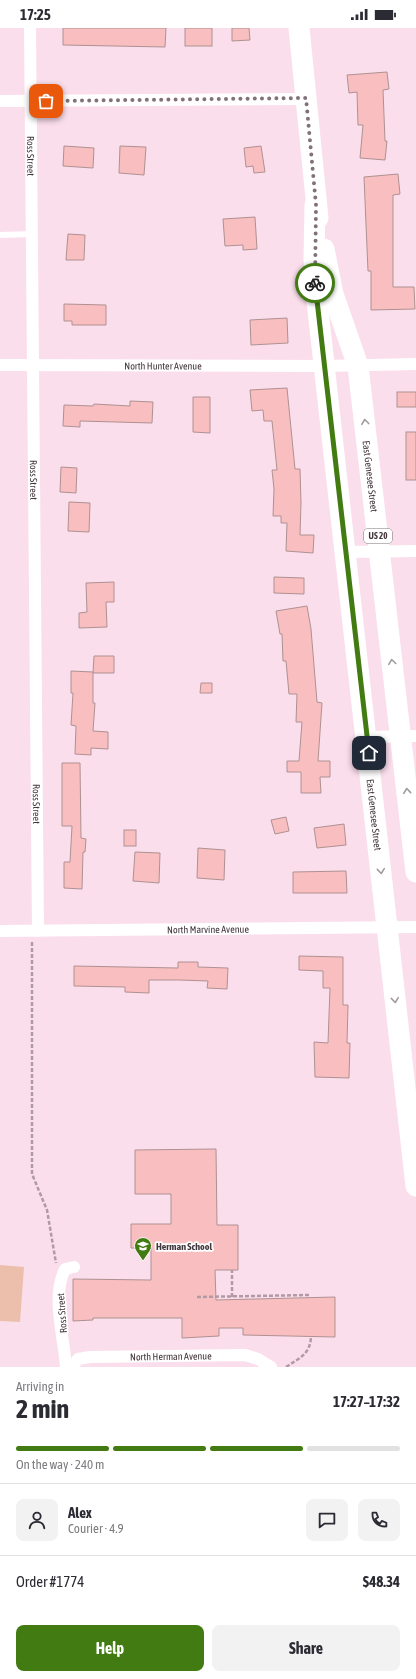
<!DOCTYPE html>
<html lang="en">
<head>
<meta charset="utf-8">
<style>
	:root { --surface:#fff; --page:#f2f2f3; --text:#2b2b33; --muted:#7c7c81; --line:#e1e1e2; --accent:#427b12 }
	body { margin:0; font-family:"Asap Condensed",sans-serif; background:var(--page); color:var(--text); height:100vh; display:flex; flex-direction:column; font-size:15px; white-space:nowrap }
	* { box-sizing:border-box; margin:0 }
	p { font-size:13px; color:var(--muted) }
	.icon { flex:none; width:22px; height:22px; fill:none; stroke:currentColor; stroke-width:2; stroke-linecap:round; stroke-linejoin:round }
	.map { position:relative; height:1339px; overflow:hidden }
	.details { display:flex; flex-direction:column; background:var(--surface); flex:1 }
	.details>* { flex:none }
	.pin { position:absolute; display:grid; place-items:center; width:34px; height:34px; color:#fff; margin:-17px; border-radius:8px; box-shadow:0 2px 6px #0006 }
	.courier { position:absolute; display:grid; place-items:center; width:40px; height:40px; margin:-20px; border:3px solid #427b12; border-radius:50%; background:#fff; color:#222; box-shadow:0 1px 5px #0007 }
	.headline em { font-style:normal; font-weight:700 }
	.headline div { display:flex; flex-direction:column-reverse }
	.headline { display:flex; align-items:center; justify-content:space-between; height:68px; padding:0 16px }
	h1 { font-size:26px; font-weight:700; line-height:30px }
	.bar { display:grid; grid-template-columns:repeat(4,1fr); gap:6px 4px; align-content:center; height:48px; padding:0 16px }
	.bar i { height:5px; border-radius:3px; background:var(--line) }
	.bar .current { background:var(--accent) }
	.bar p { grid-column:span 4 }
	.line { display:flex; align-items:center; gap:10px; padding:0 16px; border-top:1px solid var(--line) }
	.line div { flex:1 }
	.round { display:grid; place-items:center; flex:none; width:42px; height:42px; border-radius:8px; background:var(--page) }
	.action { display:flex; gap:8px; margin-top:auto; padding:8px 16px }
	.action a { flex:1; height:46px; border-radius:8px; background:var(--accent); color:#fff; font-size:16px; font-weight:700; line-height:46px; text-align:center }
	.action a+a { background:var(--page); color:var(--text) }
	.status { display:flex; justify-content:space-between; align-items:center; height:28px; padding:0 20px; background:var(--surface); direction:ltr }
	.status svg { height:11px; fill:currentColor }
	.map>svg:first-child { display:block }
	.green { fill:#ebbfab }
	.building { fill:#f9bec0; stroke:#af9192 }
	.lines { fill:none; stroke-linecap:round; stroke-linejoin:round }
	.path { stroke:#b09aa5; stroke-width:2.5; stroke-dasharray:4 2; stroke-linecap:butt }
	.lane { stroke:#fff; stroke-width:6 }
	.street { stroke:#fff; stroke-width:12 }
	.highway { stroke:#fff; stroke-width:21 }
	.oneway { stroke:#a19b9e }
	.done { stroke:#83717a; stroke-width:4; stroke-dasharray:0 7.2 }
	.route { stroke:#427b12; stroke-width:5 }
	.labels { text-anchor:middle; dominant-baseline:central; stroke-width:3.5; stroke-linejoin:round; paint-order:stroke }
	.shield { fill:#fff; stroke:#7b7377; stroke-width:1 }
	.shield-label { font-size:9px; font-weight:bold; fill:#43373d }
	.street-label { font-size:10px; fill:#43373d; stroke:#fff }
	.poi-label { font-size:10px; font-weight:bold; fill:#43373d; stroke:#fff; text-anchor:start }
</style>
</head>
<body>
<div class="status"><b>17:25</b><svg viewBox="0 0 49 12"><path d="M0 12V9h3v3zM5 12V6h3v6zM10 12V3h3v9zM15 12V0h3v12zM26 1h20v11H26zM47 4h2v5h-2z"/></svg></div>
<div class="map">
<svg width="416" height="1339" viewBox="0 0 416 1339">
	<rect width="100%" height="100%" fill="#fbdeec"/>
	<polygon class="green" points="0,1237 24,1239 20,1294 0,1293"/>
	<g class="building">
		<polygon points="63,0 166,0 165,19 63,17"/>
		<rect x="185" y="0" width="27" height="18"/>
		<polygon points="232,0 249,0 250,12 232,13"/>
		<polygon points="387,44 389,61 383,62 385,113 387,113 385,132 360,130 363,97 358,97 357,64 349,65 347,47"/>
		<polygon points="64,118 94,120 93,140 63,138"/>
		<polygon points="120,118 146,119 144,147 119,145"/>
		<polygon points="261,118 265,144 254,145 253,138 246,139 244,120"/>
		<polygon points="398,146 400,166 393,167 393,259 414,259 415,281 371,282 371,243 368,243 364,149"/>
		<polygon points="255,189 257,221 243,222 243,217 225,218 223,191"/>
		<polygon points="68,206 85,207 84,232 66,232"/>
		<polygon points="64,276 106,277 106,297 72,297 72,293 64,293"/>
		<polygon points="287,290 288,315 251,317 250,292"/>
		<polygon points="287,360 295,441 300,441 301,475 300,507 314,507 313,525 286,523 287,495 281,495 281,488 273,488 274,461 272,442 277,442 272,393 264,393 263,382 252,383 250,362"/>
		<rect x="397" y="364" width="19" height="15"/>
		<polygon points="193,369 210,369 210,405 193,404"/>
		<polygon points="130,373 153,374 152,395 80,393 80,399 63,398 64,377 93,378 94,376 130,378"/>
		<rect x="406" y="404" width="10" height="48"/>
		<polygon points="61,439 77,440 76,465 60,464"/>
		<polygon points="69,474 90,475 89,504 68,503"/>
		<polygon points="274,549 304,550 304,566 274,565"/>
		<polygon points="114,554 114,574 106,574 107,599 79,600 79,585 87,584 86,555"/>
		<polygon points="307,578 311,601 317,674 322,675 318,733 330,733 330,749 320,749 321,765 301,765 301,744 287,744 287,733 299,733 302,694 296,694 297,666 289,666 286,633 283,633 282,606 280,606 276,583"/>
		<polygon points="94,628 114,628 114,645 93,645"/>
		<polygon points="71,643 93,644 93,675 95,675 93,703 108,704 108,721 91,720 91,727 75,726 76,698 71,697 73,665 71,665"/>
		<polygon points="201,655 212,655 212,665 200,665"/>
		<polygon points="62,735 80,735 81,810 86,811 85,824 83,824 82,861 64,860 64,834 70,834 72,798 62,798"/>
		<polygon points="286,789 289,803 275,806 271,792"/>
		<polygon points="344,796 346,817 317,820 314,800"/>
		<rect x="124" y="802" width="12" height="16"/>
		<polygon points="198,820 225,822 224,852 197,850"/>
		<polygon points="135,824 160,825 159,855 133,853"/>
		<polygon points="346,843 347,865 293,865 293,844"/>
		<polygon points="299,928 343,929 343,977 348,977 347,1015 350,1015 349,1050 315,1049 314,1014 328,1015 330,960 323,960 323,943 299,942"/>
		<polygon points="178,934 198,934 198,939 228,940 227,961 207,960 208,953 179,952 149,952 149,965 125,964 125,959 74,958 74,938 178,940"/>
		<polygon points="216,1121 217,1197 238,1197 238,1242 215,1242 216,1272 335,1269 335,1309 243,1307 243,1300 219,1300 219,1308 182,1310 182,1290 93,1290 93,1292 73,1293 73,1251 151,1252 151,1220 131,1220 131,1196 171,1196 171,1166 135,1166 135,1122"/>
	</g>
	<g class="lines">
		<g class="path">
			<polyline points="32,914 32,1146 47,1182 56,1235"/>
			<polyline points="197,1269 309,1267 309,1269"/>
			<polyline points="232,1269 232,1242"/>
			<path d="M286,1339C299,1330 310,1327 311,1309"/>
		</g>
		<polyline class="lane" points="0,207 32,206"/>
		<g class="street">
			<path id="s1" d="M30,0L38,903"/>
			<polyline points="0,73 306,71"/>
			<path id="s2" d="M0,337L325,338L416,336"/>
			<polyline points="345,524 416,523"/>
			<polyline points="367,709 416,708"/>
			<path id="s3" d="M0,903L416,899"/>
			<path d="M66,1339C64,1308 51,1270 65,1241L74,1239"/>
			<path id="s4" d="M72,1339L78,1331L90,1329L245,1327L258,1331L271,1339"/>
		</g>
		<g class="highway">
			<polyline points="299,0 318,190"/>
			<path id="s5" d="M315,177L314,231L317,274L416,1158"/>
			<path id="s6" d="M324,221L333,266L358,338L416,844"/>
		</g>
	</g>
	<defs><path id="oneway-chevron" d="M-2-3.5L2.5 0L-2 3.5" fill="none" stroke-width="1.6" stroke-linecap="round" stroke-linejoin="round"/></defs>
	<g class="oneway">
		<use href="#oneway-chevron" transform="translate(365 394) rotate(-97)"/>
		<use href="#oneway-chevron" transform="translate(392 634) rotate(-98)"/>
		<use href="#oneway-chevron" transform="translate(407 763) rotate(-96)"/>
		<use href="#oneway-chevron" transform="translate(381 843) rotate(84)"/>
		<use href="#oneway-chevron" transform="translate(395 972) rotate(84)"/>
	</g>
	<g class="lines">
		<polyline class="done" points="46,73 306,70 316,177 315,255"/>
		<polyline class="route" points="315,255 369,725"/>
	</g>
	<defs>
		<symbol id="school-pin" viewBox="-11 -11 22 30"><path d="M0 17L-7.5 6A9.5 9.5 0 1 1 7.5 6Z" fill="#427b12" stroke="#fff"/><path d="M0-5L7-2L0 1L-7-2ZM-4 1L0 2.5L4 1V4Q0 6-4 4Z" fill="#fff"/></symbol>
	</defs>
	<g fill-rule="evenodd">
		<use href="#school-pin" x="133" y="1208" width="20" height="27"/>
	</g>
	<g class="labels">
		<rect class="shield" x="364" y="501" width="28" height="14" rx="3"/>
		<g class="shield-label">
			<text x="378" y="508">US 20</text>
		</g>
		<g class="street-label">
			<text stroke="none"><textPath href="#s1" startOffset="128">Ross Street</textPath></text>
			<text stroke="none"><textPath href="#s2" startOffset="163">North Hunter Avenue</textPath></text>
			<text stroke="none"><textPath href="#s6" startOffset="233">East Genesee Street</textPath></text>
			<text stroke="none"><textPath href="#s1" startOffset="452">Ross Street</textPath></text>
			<text stroke="none"><textPath href="#s1" startOffset="776">Ross Street</textPath></text>
			<text stroke="none"><textPath href="#s5" startOffset="613">East Genesee Street</textPath></text>
			<text stroke="none"><textPath href="#s3" startOffset="208">North Marvine Avenue</textPath></text>
			<text transform="translate(62 1285) rotate(-94)">Ross Street</text>
			<text stroke="none"><textPath href="#s4" startOffset="103">North Herman Avenue</textPath></text>
		</g>
		<g class="poi-label">
			<text x="156" y="1218">Herman School</text>
		</g>
	</g>
</svg>
<div class="pin" style="left:46px;top:73px;background:#ea580c"><svg class="icon" aria-label="bag" viewBox="0 0 24 24"><path d="M5 8h14l-1 12H6zM9 8a3 3 0 0 1 6 0"/></svg></div>
<div class="pin" style="left:369px;top:725px;background:#1f2937"><svg class="icon" aria-label="home" viewBox="0 0 24 24"><path d="M3 11l9-7 9 7M6 9v11h12V9"/></svg></div>
<div class="courier" style="left:315px;top:255px"><svg class="icon" aria-label="bike" viewBox="0 0 24 24"><circle cx="6" cy="16" r="4"/><circle cx="18" cy="16" r="4"/><path d="M6 16l4-8h5l3 8M10 8l3 8H6M13 5h3"/></svg></div>
</div>
<section class="details">
<div class="headline"><div><h1>2 min</h1><p>Arriving in</p></div><em>17:27–17:32</em></div>
<div class="bar"><i class="current"></i><i class="current"></i><i class="current"></i><i></i><p>On the way · 240 m</p></div>
<div class="line" style="height:72px"><a class="round"><svg class="icon" aria-label="person" viewBox="0 0 24 24"><circle cx="12" cy="8" r="4"/><path d="M4 21q1-7 8-7t8 7"/></svg></a><div><b>Alex</b><p>Courier · 4.9</p></div><a class="round"><svg class="icon" aria-label="chat" viewBox="0 0 24 24"><path d="M4 5h16v11H9l-5 4z"/></svg></a><a class="round"><svg class="icon" aria-label="phone" viewBox="0 0 24 24"><path d="M5 4h4l2 5-3 2q2 4 5 5l2-3 5 2v4C11 20 4 13 5 4z"/></svg></a></div>
<div class="line" style="height:52px"><div>Order #1774</div><b>$48.34</b></div>
<div class="action"><a>Help</a><a>Share</a></div>
</section>
</body>
</html>
